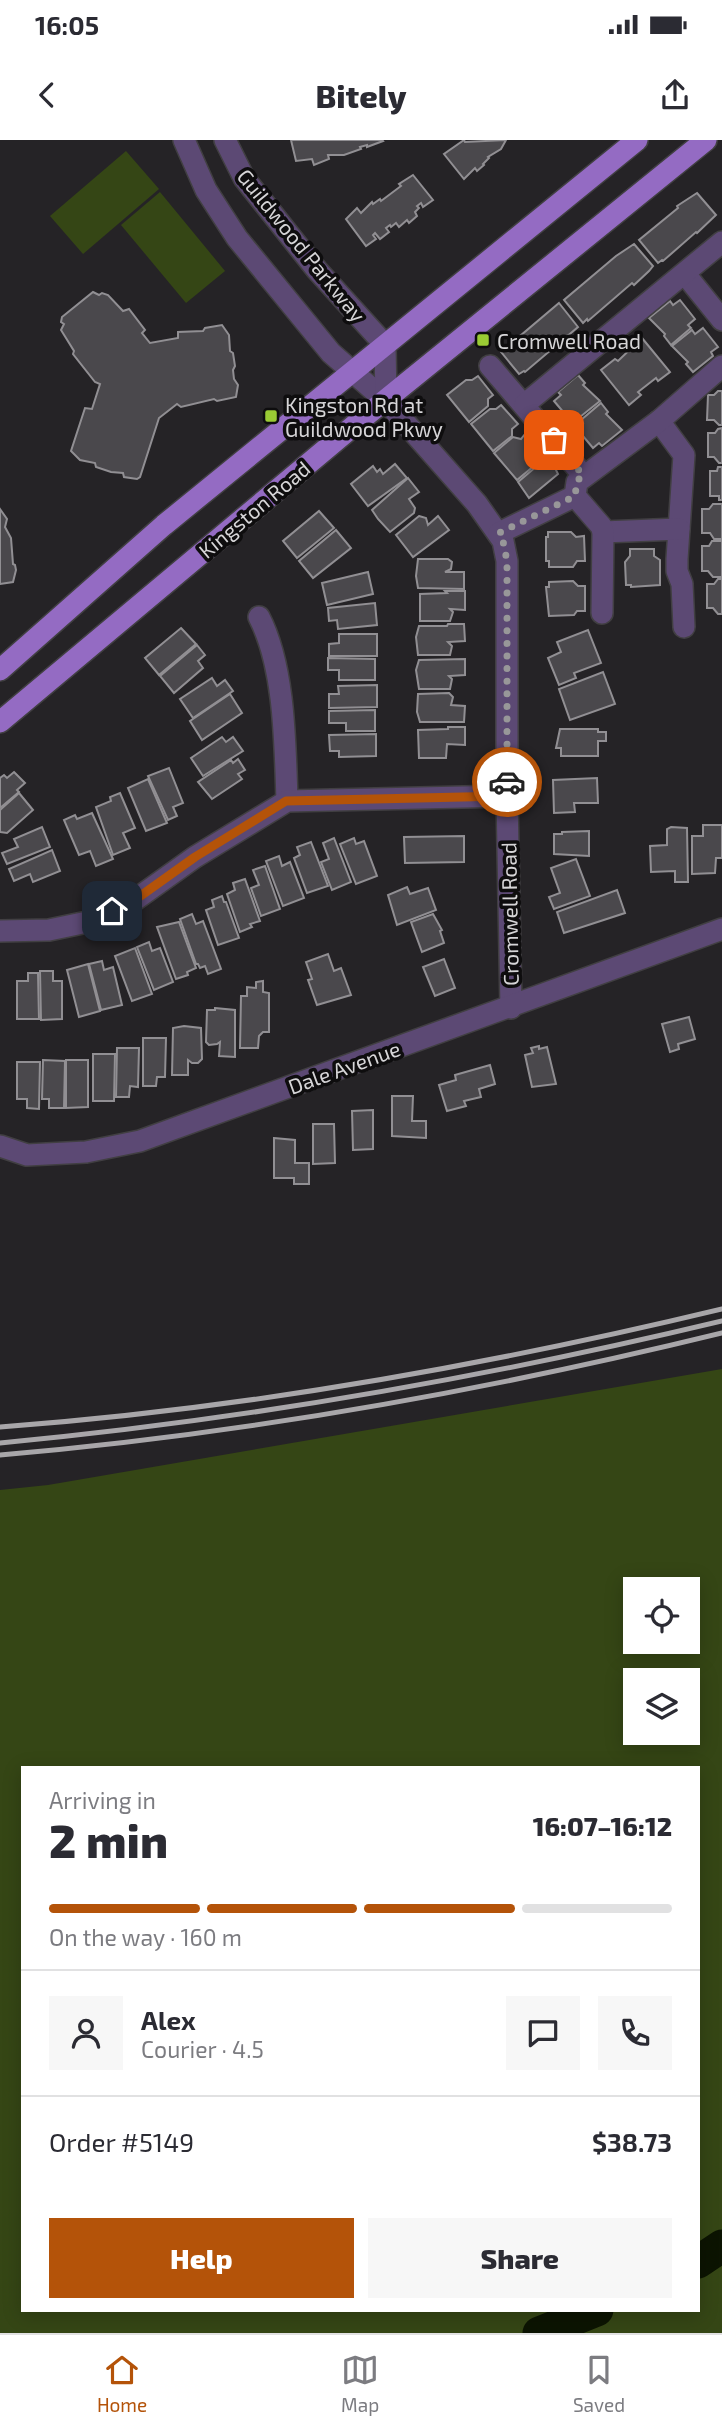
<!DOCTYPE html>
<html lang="en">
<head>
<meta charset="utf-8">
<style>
	:root { --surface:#fff; --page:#f7f7f7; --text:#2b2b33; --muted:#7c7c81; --line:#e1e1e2; --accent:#b45309 }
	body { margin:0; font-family:"Exo 2",sans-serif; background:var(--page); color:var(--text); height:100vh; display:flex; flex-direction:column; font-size:26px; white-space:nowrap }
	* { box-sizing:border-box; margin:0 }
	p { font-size:23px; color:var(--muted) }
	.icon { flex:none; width:38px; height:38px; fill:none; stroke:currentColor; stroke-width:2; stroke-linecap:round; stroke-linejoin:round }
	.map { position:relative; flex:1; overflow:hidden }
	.drawer { position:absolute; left:21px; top:1626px; width:679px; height:546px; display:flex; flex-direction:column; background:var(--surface); border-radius:0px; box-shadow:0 4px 18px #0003 }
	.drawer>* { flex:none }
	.tools { position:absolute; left:623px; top:1437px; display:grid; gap:14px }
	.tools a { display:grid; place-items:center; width:77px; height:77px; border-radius:0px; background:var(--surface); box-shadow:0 4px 18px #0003; font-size:35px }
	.pin { position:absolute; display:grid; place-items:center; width:60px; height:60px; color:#fff; margin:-30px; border-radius:14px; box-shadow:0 4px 10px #0006 }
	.courier { position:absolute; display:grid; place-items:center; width:70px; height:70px; margin:-35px; border:5px solid #b45309; border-radius:50%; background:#fff; color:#222; box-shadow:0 2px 9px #0007 }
	.headline em { font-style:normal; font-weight:800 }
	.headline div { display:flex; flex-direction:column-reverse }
	.headline { display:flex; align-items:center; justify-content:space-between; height:119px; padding:0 28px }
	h1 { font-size:46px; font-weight:800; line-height:52px }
	.bar { display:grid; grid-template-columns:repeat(4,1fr); gap:10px 7px; align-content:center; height:84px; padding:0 28px }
	.bar i { height:9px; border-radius:5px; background:var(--line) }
	.bar .current { background:var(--accent) }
	.bar p { grid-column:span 4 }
	.line { display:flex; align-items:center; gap:18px; padding:0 28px; border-top:2px solid var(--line) }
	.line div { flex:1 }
	.round { display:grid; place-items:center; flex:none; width:74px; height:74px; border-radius:0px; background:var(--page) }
	.cta { display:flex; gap:14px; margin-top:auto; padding:14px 28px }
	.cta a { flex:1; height:80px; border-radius:0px; background:var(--accent); color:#fff; font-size:28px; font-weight:800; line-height:80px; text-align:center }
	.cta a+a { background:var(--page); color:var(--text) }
	.status { display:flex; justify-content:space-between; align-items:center; height:49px; padding:0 35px; background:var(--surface); direction:ltr }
	.status svg { height:19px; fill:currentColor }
	header { display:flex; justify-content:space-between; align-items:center; height:91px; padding:0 28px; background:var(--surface); font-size:32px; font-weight:800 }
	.tab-bar { display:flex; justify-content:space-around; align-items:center; height:98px; border-top:2px solid var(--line); background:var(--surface); font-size:19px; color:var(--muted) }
	.tab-bar a { display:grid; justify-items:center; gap:4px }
	.tab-bar .current { color:var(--accent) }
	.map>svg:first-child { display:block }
	.green { fill:#354615; fill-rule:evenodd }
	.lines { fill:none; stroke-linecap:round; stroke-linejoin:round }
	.river { stroke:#0c1402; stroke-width:33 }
	.building { fill:#4a484c; stroke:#918f93; stroke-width:2 }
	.minor-casing { stroke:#413f42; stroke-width:24 }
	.major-casing { stroke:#413f42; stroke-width:24 }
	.minor { stroke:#5c4974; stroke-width:21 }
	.major { stroke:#946bc3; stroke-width:21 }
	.rail { stroke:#a8a6a9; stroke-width:5 }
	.done { stroke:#989799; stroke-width:7; stroke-dasharray:0 12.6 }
	.route { stroke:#b45309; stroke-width:9 }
	.poi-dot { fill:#9acb34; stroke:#0e0d0e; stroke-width:2.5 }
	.labels { text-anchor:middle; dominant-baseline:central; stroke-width:7; stroke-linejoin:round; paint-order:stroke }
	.street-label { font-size:21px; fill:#d6d5d7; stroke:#0e0d0e }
	.poi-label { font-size:21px; fill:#d6d5d7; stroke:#0e0d0e; text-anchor:start }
</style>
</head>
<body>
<div class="status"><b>16:05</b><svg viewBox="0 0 49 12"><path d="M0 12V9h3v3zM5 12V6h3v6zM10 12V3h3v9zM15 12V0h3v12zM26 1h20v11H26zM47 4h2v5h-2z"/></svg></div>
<header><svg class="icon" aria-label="back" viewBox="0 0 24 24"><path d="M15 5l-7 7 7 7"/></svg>Bitely<svg class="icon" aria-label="share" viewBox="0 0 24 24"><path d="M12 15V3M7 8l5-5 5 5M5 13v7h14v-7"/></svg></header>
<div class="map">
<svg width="722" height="2193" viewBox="0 0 722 2193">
	<rect width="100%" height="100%" fill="#252326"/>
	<g class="green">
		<polygon points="126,11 159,49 83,114 50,76"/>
		<polygon points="160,52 225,131 186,163 121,85"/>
		<path d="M722,1229V2193H0V1350L48,1345ZM635,1449H688V1502H635ZM688,1540V1592H635V1540ZM23,1628H698V2170H23Z"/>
	</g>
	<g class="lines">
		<g class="river">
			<polyline points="698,2122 722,2106"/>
			<polyline points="539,2193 597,2170"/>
		</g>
	</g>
	<g class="building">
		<polygon points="291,0 382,0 383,1 367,7 367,5 360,7 361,9 344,15 328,15 329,19 314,25 312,19 296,21"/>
		<polygon points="464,0 465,2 506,0 501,9 488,17 489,18 483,24 484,25 477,31 475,28 464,39 444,14"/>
		<polygon points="413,35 433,60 423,67 421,63 417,66 419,68 415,72 417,76 409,83 407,80 399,87 396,83 391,87 390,85 386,88 389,92 380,99 375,93 373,95 376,99 366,106 346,79 357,68 361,73 372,62 373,64 380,59 381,61 401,46 399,44"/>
		<polygon points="697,53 716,75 697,93 696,92 663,121 662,120 658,123 639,100 678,68 677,66"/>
		<polygon points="634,104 653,126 649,131 634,145 632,143 588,181 587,179 583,183 564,160 616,116"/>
		<polygon points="93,152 99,155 102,153 108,155 123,171 129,169 145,190 142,193 150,203 178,198 178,192 203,191 205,188 222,185 229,195 230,211 233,213 235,226 233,230 234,239 238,245 236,257 217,261 214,259 181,267 177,264 159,278 140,337 137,339 124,337 123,333 111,332 96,327 95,323 80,320 71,311 85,268 92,269 100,244 95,242 73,214 74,211 61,190 64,184 61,182 62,177"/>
		<polygon points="680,160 695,179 688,185 691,188 671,205 664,196 665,194 649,178 670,161 673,165"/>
		<polygon points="559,163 578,187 525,232 524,231 519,234 501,212"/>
		<polygon points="703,188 718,207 711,212 713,216 693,232 686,224 688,222 672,206 692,190 695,194"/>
		<polygon points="642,198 670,232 658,241 656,238 638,252 641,255 629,265 601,230 615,219 618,221"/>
		<polygon points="578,235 585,243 583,245 600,261 580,277 577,274 570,280 554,261 561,255 558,252"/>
		<polygon points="478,236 493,255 488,259 488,266 469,282 447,255 466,240 472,240"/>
		<polygon points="718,251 722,251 722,285 719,285 714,280 707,280 708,255 714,255"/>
		<polygon points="601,263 608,272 606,274 622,290 602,306 599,303 593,308 577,289 583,283 581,280"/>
		<polygon points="501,265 518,284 512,289 512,296 493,311 471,284 490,269 496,269"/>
		<polygon points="722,288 722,323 719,323 714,317 708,317 708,293 715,293 718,289"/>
		<polygon points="525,294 541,313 535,318 535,325 517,340 494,313 513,297 521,299"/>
		<polygon points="549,323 554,326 558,334 529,358 518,342 537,326 543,327"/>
		<polygon points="395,324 407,338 368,366 351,344 373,326 377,332 380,329 383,334"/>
		<polygon points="718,327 722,327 722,360 719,360 719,356 710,356 710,331 717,331"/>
		<polygon points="408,338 419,352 409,359 415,368 414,373 390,392 378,379 372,370"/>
		<polygon points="713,364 722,364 722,399 714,399 710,393 702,393 702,369 709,369"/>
		<polygon points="0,369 7,379 5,387 11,398 13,424 15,425 16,430 13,442 0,444"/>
		<polygon points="319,371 334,388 297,418 283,401"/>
		<polygon points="419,376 426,378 428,385 438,376 449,390 413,417 396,395"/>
		<polygon points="336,390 351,408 313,438 299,421"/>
		<polygon points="548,392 571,392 576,397 584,396 585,421 577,421 573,427 549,427 549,421 546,421 546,397 548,397"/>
		<polygon points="712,401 722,401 722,437 713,437 708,431 702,431 702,406 709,406"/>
		<polygon points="630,409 654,409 654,416 660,420 660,445 631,447 631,445 626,445 625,422 630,416"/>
		<polygon points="418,419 448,419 452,422 451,429 445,432 464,432 464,449 418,448 416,436"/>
		<polygon points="368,432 373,454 327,465 322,443"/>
		<polygon points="718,439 722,439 722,474 718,474 713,468 707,468 707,444 714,444"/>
		<polygon points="573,441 578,446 585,446 585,471 577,471 574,475 549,476 546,447 549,447 549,442"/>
		<polygon points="445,451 465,451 465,470 450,469 453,472 450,481 420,481 420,454 447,453"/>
		<polygon points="375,463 377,485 338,489 337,480 329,481 328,468"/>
		<polygon points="448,484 464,484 465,501 448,502 452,506 450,515 418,515 416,497 419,486 447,486"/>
		<polygon points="181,488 196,504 159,535 145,518"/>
		<polygon points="588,490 601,523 574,533 576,538 559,545 548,518 561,512 557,502"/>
		<polygon points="339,494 377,494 377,516 329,516 329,504 339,503"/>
		<polygon points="197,505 205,515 198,521 203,528 174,553 160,536"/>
		<polygon points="328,518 375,519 375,540 339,540 339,530 328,530"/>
		<polygon points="465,519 465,535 449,536 452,539 450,549 419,549 416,530 419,520"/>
		<polygon points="603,532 615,564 570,580 559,549"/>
		<polygon points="212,538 217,546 225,540 233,551 193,578 180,559"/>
		<polygon points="377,545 377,567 329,568 329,554 339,554 338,546"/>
		<polygon points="449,553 453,557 451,565 465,566 464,582 420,582 417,572 418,554"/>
		<polygon points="230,554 242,573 202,600 190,581"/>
		<polygon points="375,570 375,591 346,591 346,583 329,583 329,571"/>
		<polygon points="448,587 465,587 465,605 447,604 446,618 419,618 418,590 448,589"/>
		<polygon points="560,589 598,589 598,592 606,592 606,601 598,601 598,616 561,616 561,608 556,608"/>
		<polygon points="376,594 376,616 339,617 339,611 330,611 329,595"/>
		<polygon points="222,597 226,602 233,597 243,611 203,636 191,618"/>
		<polygon points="238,619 245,630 238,634 242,639 212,659 198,642 231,620 233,623"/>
		<polygon points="169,628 183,663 173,667 177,676 168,680 148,636"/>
		<polygon points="14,632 25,643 17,650 19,652 0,668 0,638 4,635 7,638"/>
		<polygon points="597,638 598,663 574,663 575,672 554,673 553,640"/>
		<polygon points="148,639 167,683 146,691 128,648"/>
		<polygon points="19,653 33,670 7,693 0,692 0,670"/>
		<polygon points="120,653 135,688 123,693 130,708 113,715 96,667 111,661 110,657"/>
		<polygon points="92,673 113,719 96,726 90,711 79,715 64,680 75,675 77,679"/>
		<polygon points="703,685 722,685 722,718 716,718 715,733 692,734 692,696 703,696"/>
		<polygon points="42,687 50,707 7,724 2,713 18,707 14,699"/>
		<polygon points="671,687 687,688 688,742 675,742 675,731 651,732 650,706 667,705 667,689"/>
		<polygon points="589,691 589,716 554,714 554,694 562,694 562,692"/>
		<polygon points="464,696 464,722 405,723 404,697"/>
		<polygon points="334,698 351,742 332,750 321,722 329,719 323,703"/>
		<polygon points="354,698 356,704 364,701 377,736 356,744 340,704"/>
		<polygon points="311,702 328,746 307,753 294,718 300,715 297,707"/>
		<polygon points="52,710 60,731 33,742 30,734 14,741 9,729"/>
		<polygon points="279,716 282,726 290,722 304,758 283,766 266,721"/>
		<polygon points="576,719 590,756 554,769 549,757 560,753 551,728"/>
		<polygon points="265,726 280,769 261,776 251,748 259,745 253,730"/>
		<polygon points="245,739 260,781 250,784 252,787 240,792 227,754 235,750 233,743"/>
		<polygon points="407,747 410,754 428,748 436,770 397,785 388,755"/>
		<polygon points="617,750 625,773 564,793 557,772"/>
		<polygon points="222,756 224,762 226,762 239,798 218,805 206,770 214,767 212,760"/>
		<polygon points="192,774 196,784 203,781 221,829 208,834 205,826 200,828 198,824 196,824 180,779"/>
		<polygon points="433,774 442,790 440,791 444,803 422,812 411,782"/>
		<polygon points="179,782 196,828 187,832 188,835 176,839 157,787"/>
		<polygon points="149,802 152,811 160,808 173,842 154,850 137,807"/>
		<polygon points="135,808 152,854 132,861 115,816"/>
		<polygon points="328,814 334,831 341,828 351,855 317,865 308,840 312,839 306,822"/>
		<polygon points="444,819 455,848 435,856 423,827"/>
		<polygon points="102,821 104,830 113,827 122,865 101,870 89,824"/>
		<polygon points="88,824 100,871 79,877 67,830"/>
		<polygon points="40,831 53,831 53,841 62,841 62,879 41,880"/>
		<polygon points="28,833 38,833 39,879 17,879 17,841 28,841"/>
		<polygon points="263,841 263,852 269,853 269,892 263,892 259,896 258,908 240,908 241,856 247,856 247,847 256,848 256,842"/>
		<polygon points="215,868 235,870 235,917 219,916 220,902 217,904 209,905 206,902 207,870 215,870"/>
		<polygon points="689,877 695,899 678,904 679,909 670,912 662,884"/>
		<polygon points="184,886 201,888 202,919 198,923 192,923 188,920 188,935 172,935 173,888"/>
		<polygon points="143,898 166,898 165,937 157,937 156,946 143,946"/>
		<polygon points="539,906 539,909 547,907 556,944 532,947 525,915 533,913 531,908"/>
		<polygon points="117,908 139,908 138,947 130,946 129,957 116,957"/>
		<polygon points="93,914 115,914 114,961 93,961"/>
		<polygon points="43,920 65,921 64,968 49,968 49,959 42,959"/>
		<polygon points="66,920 88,920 88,967 66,968"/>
		<polygon points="17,922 40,922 39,969 27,968 27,959 17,959"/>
		<polygon points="490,925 495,944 479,949 481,957 464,961 466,966 447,971 439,945 456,940 455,935"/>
		<polygon points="392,956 413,956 412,981 426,981 426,998 392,996"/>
		<polygon points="373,970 373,1009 353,1010 352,971"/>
		<polygon points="313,984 334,984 335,1023 313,1024"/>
		<polygon points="274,998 295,1000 295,1023 309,1023 309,1044 294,1044 294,1038 274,1038"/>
	</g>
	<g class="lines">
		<defs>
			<g id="minor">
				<polyline points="184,0 206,50 237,98 331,213 386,261 477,364 503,401 507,421 507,656 511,868"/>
				<polyline points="225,0 244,38 317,130 385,205 386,261"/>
				<polyline points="685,134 722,180"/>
				<polyline points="490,226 583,335"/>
				<polyline points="525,264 722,102"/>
				<polyline points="659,281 684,315 677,419 677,431 682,444 684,487"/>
				<polyline points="603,392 679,389"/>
				<polyline points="499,393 575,356"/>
				<polyline points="602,473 603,392 601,386 575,356 577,342 659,281 722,226"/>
				<path d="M259,477C285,527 285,604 287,661"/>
				<polyline points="0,791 49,790 92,781 132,762 195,717 287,661 507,656"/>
				<polyline points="0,1006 27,1015 86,1012 140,1001 722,789"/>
			</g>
			<g id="major">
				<polyline points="0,530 164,385 637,0"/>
				<polyline points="0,582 357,283 706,0"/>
			</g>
		</defs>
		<use href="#minor" class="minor-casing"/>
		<use href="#major" class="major-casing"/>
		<use href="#minor" class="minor"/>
		<use href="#major" class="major"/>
		<g class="rail">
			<path d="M0,1287C244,1269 485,1226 722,1169"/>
			<path d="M0,1303C244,1280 484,1238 722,1181"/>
			<path d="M0,1315C244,1294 485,1251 722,1193"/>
		</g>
	</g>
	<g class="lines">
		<polyline class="done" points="507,642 507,421 503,401 499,393 575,356 577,341 583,335 554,300"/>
		<polyline class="route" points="112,771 132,762 195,717 286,661 507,656 507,642"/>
	</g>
	<g class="poi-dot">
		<rect x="476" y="193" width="14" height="14" rx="3.5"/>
		<rect x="264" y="269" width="14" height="14" rx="3.5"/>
	</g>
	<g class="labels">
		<g class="street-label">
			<text transform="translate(302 105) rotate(51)">Guildwood Parkway</text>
			<text transform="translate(254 369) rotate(-40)">Kingston Road</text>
			<text transform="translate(509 774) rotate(-91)">Cromwell Road</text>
			<text transform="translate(344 927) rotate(-20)">Dale Avenue</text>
		</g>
		<g class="poi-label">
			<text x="497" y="200">Cromwell Road</text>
			<text x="285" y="264">Kingston Rd at<tspan x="285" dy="24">Guildwood Pkwy</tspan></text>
		</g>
	</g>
</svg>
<div class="tools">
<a><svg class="icon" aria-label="locate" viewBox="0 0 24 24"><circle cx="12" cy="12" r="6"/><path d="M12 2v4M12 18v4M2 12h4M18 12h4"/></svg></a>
<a><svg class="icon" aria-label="layers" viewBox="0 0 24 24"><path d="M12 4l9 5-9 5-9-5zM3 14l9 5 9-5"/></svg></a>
</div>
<div class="pin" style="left:554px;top:300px;background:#ea580c"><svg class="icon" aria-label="bag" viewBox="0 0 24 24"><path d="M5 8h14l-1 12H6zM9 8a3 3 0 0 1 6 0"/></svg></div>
<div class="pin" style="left:112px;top:771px;background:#1f2937"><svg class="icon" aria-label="home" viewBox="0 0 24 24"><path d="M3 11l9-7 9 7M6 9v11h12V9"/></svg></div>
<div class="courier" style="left:507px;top:642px"><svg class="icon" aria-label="car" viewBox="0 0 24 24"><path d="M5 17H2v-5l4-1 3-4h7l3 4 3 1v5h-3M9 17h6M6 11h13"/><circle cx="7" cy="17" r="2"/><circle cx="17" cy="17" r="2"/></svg></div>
<section class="drawer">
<div class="headline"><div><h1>2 min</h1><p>Arriving in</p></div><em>16:07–16:12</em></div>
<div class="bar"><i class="current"></i><i class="current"></i><i class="current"></i><i></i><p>On the way · 160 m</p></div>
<div class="line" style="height:126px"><a class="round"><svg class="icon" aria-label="person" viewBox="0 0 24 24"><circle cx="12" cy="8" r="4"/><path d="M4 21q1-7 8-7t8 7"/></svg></a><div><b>Alex</b><p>Courier · 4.5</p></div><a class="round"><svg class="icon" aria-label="chat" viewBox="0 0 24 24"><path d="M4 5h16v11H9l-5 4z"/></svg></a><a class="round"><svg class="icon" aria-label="phone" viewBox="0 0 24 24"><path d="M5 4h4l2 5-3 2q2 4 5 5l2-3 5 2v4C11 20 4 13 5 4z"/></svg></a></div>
<div class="line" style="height:91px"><div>Order #5149</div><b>$38.73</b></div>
<div class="cta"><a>Help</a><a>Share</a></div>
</section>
</div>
<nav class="tab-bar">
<a class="current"><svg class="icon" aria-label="home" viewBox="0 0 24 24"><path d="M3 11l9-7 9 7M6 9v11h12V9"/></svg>Home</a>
<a><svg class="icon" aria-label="map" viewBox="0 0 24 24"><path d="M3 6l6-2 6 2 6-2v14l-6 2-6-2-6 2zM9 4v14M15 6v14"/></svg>Map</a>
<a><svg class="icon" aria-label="saved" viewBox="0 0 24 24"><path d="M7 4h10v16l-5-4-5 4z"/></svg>Saved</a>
</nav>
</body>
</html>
